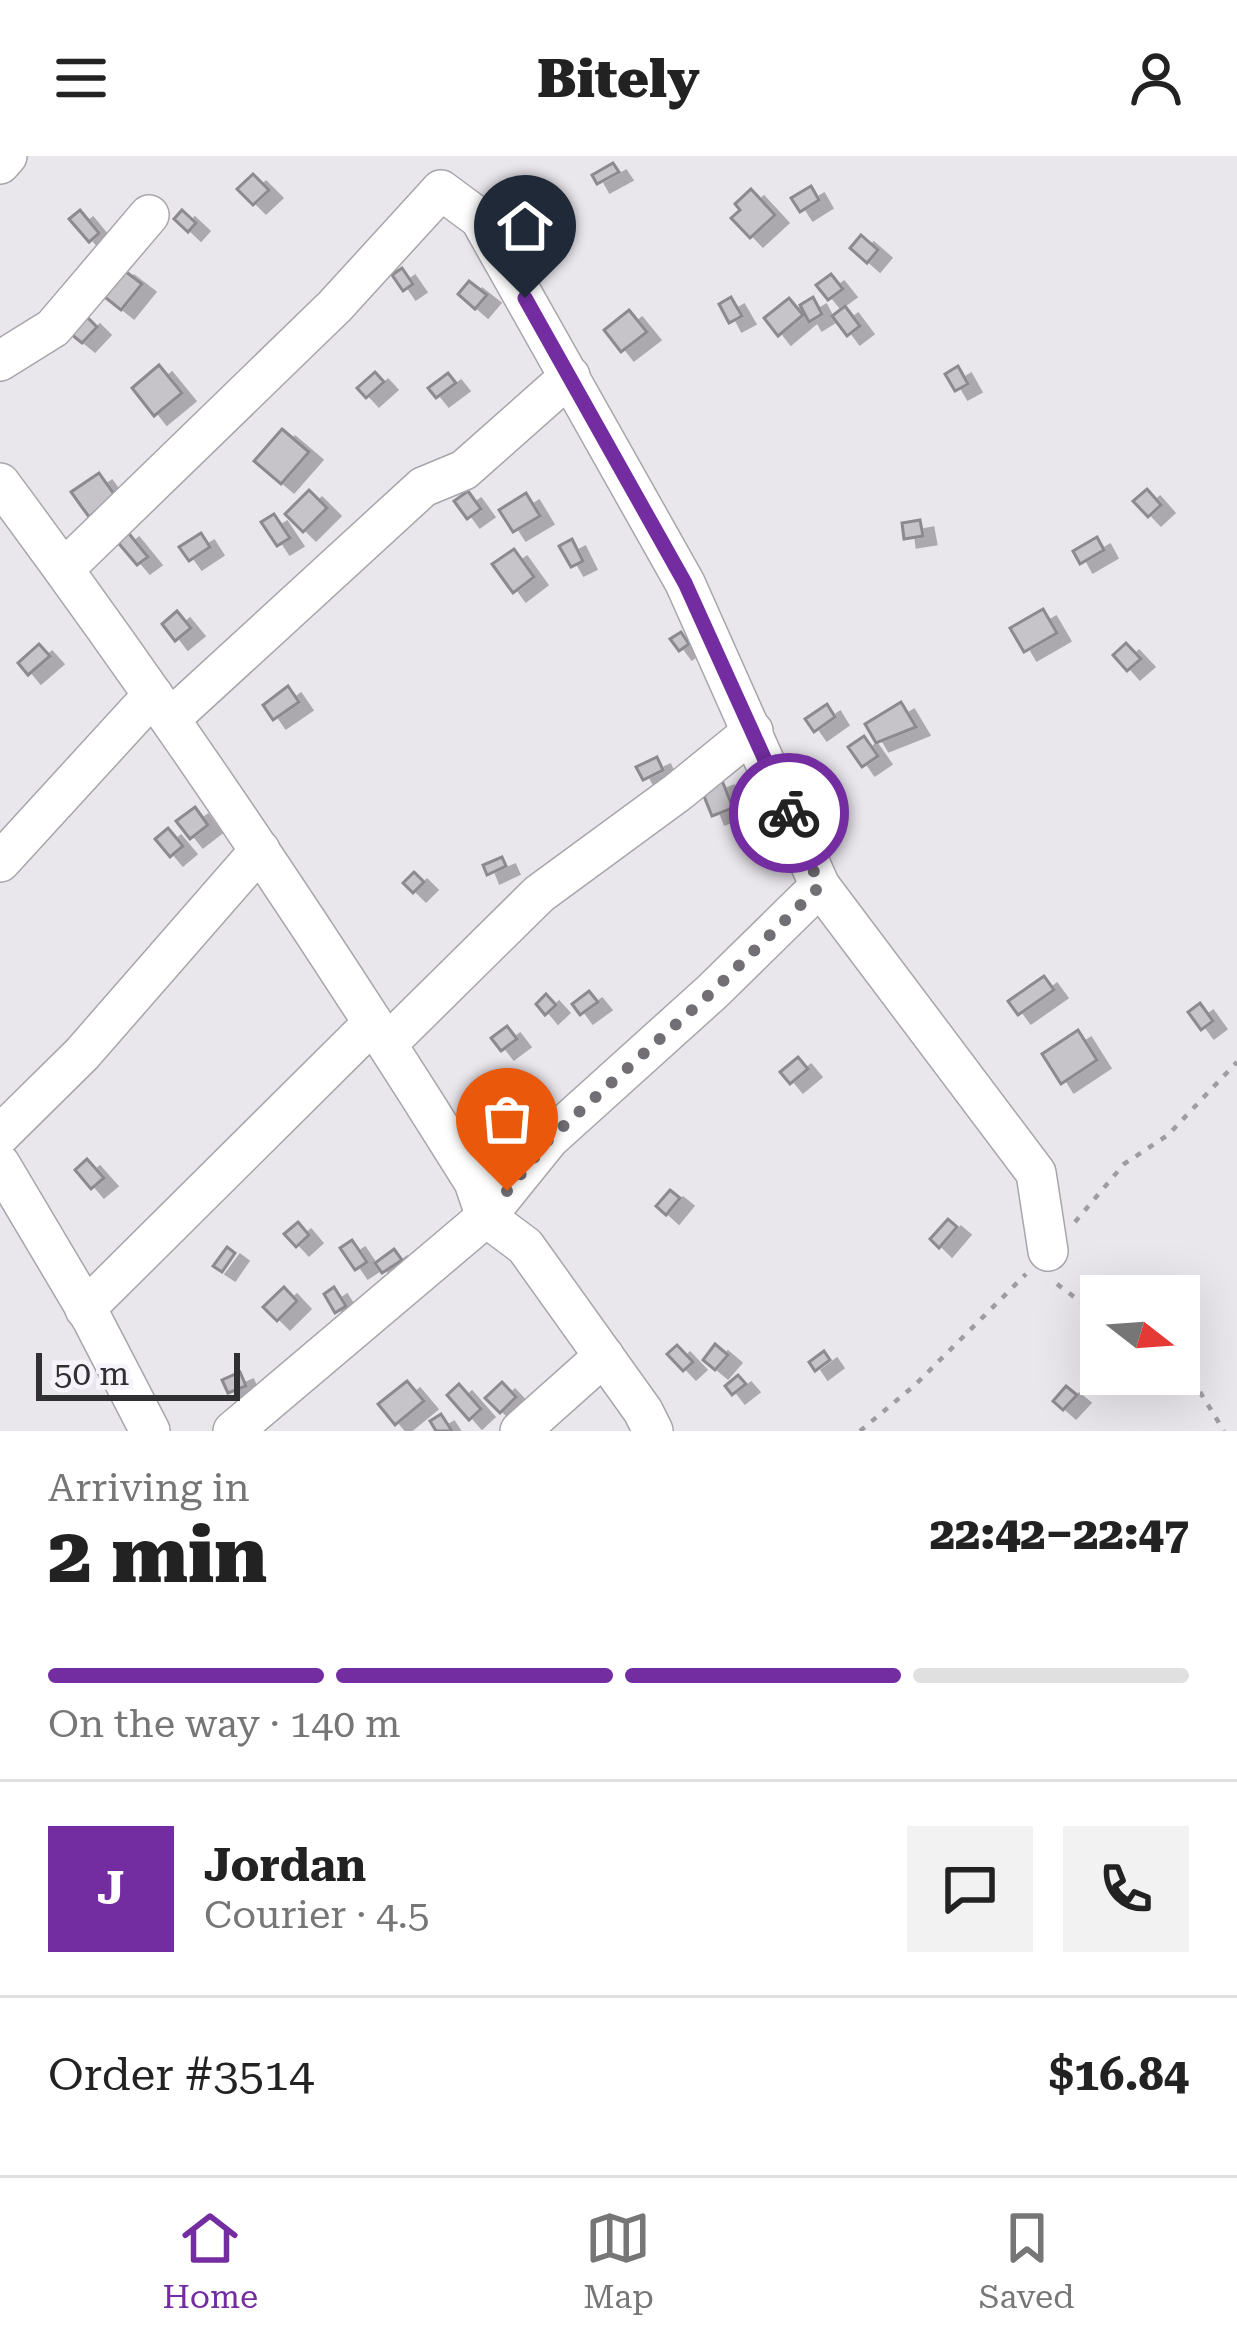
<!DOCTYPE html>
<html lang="en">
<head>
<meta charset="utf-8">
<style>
	:root { --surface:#fff; --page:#f2f2f2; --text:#222; --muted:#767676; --line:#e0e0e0; --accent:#742da1 }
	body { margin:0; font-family:"Roboto Serif",serif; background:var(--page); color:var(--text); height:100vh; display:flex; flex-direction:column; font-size:45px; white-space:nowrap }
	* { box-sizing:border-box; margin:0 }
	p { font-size:39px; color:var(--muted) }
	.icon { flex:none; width:66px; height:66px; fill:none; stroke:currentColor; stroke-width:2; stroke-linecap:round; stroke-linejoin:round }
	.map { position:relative; height:1275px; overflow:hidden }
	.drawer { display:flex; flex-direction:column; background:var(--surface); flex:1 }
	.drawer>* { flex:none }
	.needle { width:78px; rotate:107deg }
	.buttons { position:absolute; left:1080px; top:1119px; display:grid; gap:24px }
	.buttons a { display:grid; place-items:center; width:120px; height:120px; border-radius:0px; background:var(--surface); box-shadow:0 12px 48px #0002; font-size:60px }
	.scale { position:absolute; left:36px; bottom:30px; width:204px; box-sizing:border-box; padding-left:12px; border:6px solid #302f32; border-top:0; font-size:33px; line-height:42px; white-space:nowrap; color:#302f32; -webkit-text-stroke:9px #f6f3fa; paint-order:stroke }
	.pin { position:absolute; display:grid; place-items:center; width:102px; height:102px; color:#fff; margin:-123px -51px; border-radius:50% 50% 50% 0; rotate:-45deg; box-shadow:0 0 12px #0007 }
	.pin .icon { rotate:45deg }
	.courier { position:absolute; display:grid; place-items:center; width:120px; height:120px; margin:-60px; border:9px solid #742da1; border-radius:50%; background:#fff; color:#222; box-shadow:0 3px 15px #0007 }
	.summary em { font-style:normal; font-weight:800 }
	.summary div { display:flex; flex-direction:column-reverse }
	.summary { display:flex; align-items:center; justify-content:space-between; height:204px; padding:0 48px }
	h1 { font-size:78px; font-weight:800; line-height:90px }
	.bar { display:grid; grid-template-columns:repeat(4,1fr); gap:18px 12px; align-content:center; height:144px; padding:0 48px }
	.bar i { height:15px; border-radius:9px; background:var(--line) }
	.bar .active { background:var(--accent) }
	.bar p { grid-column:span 4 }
	.line { display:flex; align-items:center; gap:30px; padding:0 48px; border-top:3px solid var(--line) }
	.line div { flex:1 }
	.round { display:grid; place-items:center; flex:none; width:126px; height:126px; border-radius:0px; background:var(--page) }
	header { display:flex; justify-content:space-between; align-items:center; height:156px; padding:0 48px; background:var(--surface); font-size:54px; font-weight:800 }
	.tabs { display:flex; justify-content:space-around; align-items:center; height:168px; border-top:3px solid var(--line); background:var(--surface); font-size:33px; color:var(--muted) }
	.tabs a { display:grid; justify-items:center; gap:6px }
	.tabs .active { color:var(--accent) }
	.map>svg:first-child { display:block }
	.building { fill:#c6c3c9; stroke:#8c898f; stroke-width:3; filter:url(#shadow) }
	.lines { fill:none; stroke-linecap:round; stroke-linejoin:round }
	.minor-casing { stroke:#a8a5ab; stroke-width:42 }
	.path { stroke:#9e9ca1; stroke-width:4.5; stroke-dasharray:6 9; stroke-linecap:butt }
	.minor { stroke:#fff; stroke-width:39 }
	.done { stroke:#716f73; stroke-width:12; stroke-dasharray:0 21.6 }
	.route { stroke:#742da1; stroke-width:15 }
</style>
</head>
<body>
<header><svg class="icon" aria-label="menu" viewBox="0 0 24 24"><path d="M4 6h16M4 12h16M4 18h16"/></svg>Bitely<svg class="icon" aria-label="person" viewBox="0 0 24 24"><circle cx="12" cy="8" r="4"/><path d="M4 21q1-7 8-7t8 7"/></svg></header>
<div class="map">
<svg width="1237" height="1275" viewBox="0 0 1237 1275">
	<defs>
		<filter id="shadow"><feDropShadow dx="13" dy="8" stdDeviation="0" flood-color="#0004"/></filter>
	</defs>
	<rect width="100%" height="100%" fill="#e9e6ec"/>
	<g class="building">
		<polygon points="613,7 619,16 597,28 592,19"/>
		<polygon points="253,18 269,34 253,49 237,33"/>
		<polygon points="811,30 819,44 800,56 791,42"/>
		<polygon points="751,33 775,59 750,82 731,62 740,54 735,48"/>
		<polygon points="80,54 99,77 89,86 69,63"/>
		<polygon points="182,54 196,67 188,76 174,63"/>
		<polygon points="861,79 878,94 867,107 850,92"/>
		<polygon points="121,112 142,128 121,154 101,138"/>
		<polygon points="402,112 413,128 403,135 392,119"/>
		<polygon points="831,118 843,133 828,144 816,129"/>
		<polygon points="469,125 487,139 475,153 458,138"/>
		<polygon points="731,141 742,160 729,167 719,148"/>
		<polygon points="813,141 822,158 809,166 800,149"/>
		<polygon points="789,142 803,159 778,180 764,162"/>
		<polygon points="845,150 860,170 847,180 832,160"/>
		<polygon points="629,154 647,176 621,196 604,174"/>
		<polygon points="87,161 97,171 82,187 71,178"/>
		<polygon points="159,209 182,237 154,260 132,232"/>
		<polygon points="958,210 968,228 955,235 945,218"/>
		<polygon points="375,216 384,226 366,242 357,232"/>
		<polygon points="448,217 456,227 436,242 428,232"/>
		<polygon points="282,273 309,296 281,328 254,305"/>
		<polygon points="99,317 116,341 89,361 71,336"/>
		<polygon points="1147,333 1161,349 1148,361 1133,345"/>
		<polygon points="309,334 327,352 303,376 285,358"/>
		<polygon points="468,335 481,353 467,363 454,345"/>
		<polygon points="526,337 540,360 513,376 499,354"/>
		<polygon points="274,358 290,382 277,390 261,366"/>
		<polygon points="920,364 923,380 904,383 902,367"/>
		<polygon points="126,374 148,401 137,409 115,383"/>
		<polygon points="201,377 210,391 189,405 179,391"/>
		<polygon points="1097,381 1104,394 1080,408 1073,395"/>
		<polygon points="572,383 583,405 571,411 559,390"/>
		<polygon points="514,393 534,421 513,437 492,408"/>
		<polygon points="1043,453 1057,477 1024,496 1010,472"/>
		<polygon points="177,455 191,472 175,485 162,468"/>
		<polygon points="681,476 689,488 679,495 670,483"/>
		<polygon points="1126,487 1141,503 1127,515 1113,499"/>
		<polygon points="39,488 50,500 28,519 18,507"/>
		<polygon points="288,530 299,546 273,564 263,549"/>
		<polygon points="901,546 916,571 876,587 865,568"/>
		<polygon points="827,548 835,561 814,576 805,563"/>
		<polygon points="864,580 878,600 862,611 848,591"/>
		<polygon points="657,601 663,614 643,624 636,611"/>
		<polygon points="721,622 733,652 712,660 700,630"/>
		<polygon points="195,651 208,669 190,683 176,665"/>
		<polygon points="168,672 183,690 170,701 155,683"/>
		<polygon points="502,701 506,710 487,719 483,709"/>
		<polygon points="414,716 424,726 413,737 403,727"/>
		<polygon points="1044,820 1054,834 1018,859 1008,845"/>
		<polygon points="589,835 598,846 580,859 572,848"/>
		<polygon points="546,838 556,849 545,859 536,848"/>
		<polygon points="1200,847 1213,865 1201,874 1188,856"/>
		<polygon points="507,870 517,883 501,895 491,882"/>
		<polygon points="1078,874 1097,904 1061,928 1042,898"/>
		<polygon points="798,901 808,913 790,928 780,916"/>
		<polygon points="87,1003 104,1022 91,1033 75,1014"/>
		<polygon points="670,1034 680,1042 666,1059 656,1050"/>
		<polygon points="948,1063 957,1071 939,1092 930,1083"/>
		<polygon points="298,1066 309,1079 296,1091 284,1078"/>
		<polygon points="352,1084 367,1106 355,1114 340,1092"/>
		<polygon points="227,1091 235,1097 222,1116 213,1110"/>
		<polygon points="394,1093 402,1104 382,1117 375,1107"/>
		<polygon points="284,1131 297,1145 277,1165 263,1151"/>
		<polygon points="334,1131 346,1150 335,1157 324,1138"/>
		<polygon points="715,1188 728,1199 715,1214 703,1204"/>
		<polygon points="677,1189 693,1206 683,1215 667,1198"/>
		<polygon points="824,1195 830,1204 815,1215 809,1206"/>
		<polygon points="240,1216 246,1230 228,1237 222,1224"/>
		<polygon points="738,1219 746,1228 732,1239 725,1230"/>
		<polygon points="407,1225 424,1245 395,1269 378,1248"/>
		<polygon points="502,1226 516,1241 500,1257 485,1242"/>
		<polygon points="459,1228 481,1253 469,1264 447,1239"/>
		<polygon points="1066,1230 1077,1239 1063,1254 1053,1245"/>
		<polygon points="441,1258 452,1275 436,1275 430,1265"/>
	</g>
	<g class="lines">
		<defs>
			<g id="minor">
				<polyline points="0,8 7,0"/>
				<polyline points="0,205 53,172 149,59"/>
				<path d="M0,327C168,553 325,787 474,1026L486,1061L525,1090L643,1255L653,1275"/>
				<polyline points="64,413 335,150 441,34 480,63 685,427 820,730 1036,1017 1048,1095"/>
				<polyline points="170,563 423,331 464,314 570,220"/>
				<polyline points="0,706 153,539"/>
				<polyline points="387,888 539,738 678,636 753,575"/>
				<polyline points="0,979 82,898 260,694"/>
				<polyline points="0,1008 92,1163 150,1275"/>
				<polyline points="85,1153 373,867"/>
				<polyline points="233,1275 486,1061 549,983 713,835 820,730"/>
				<polyline points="520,1275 604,1200"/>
			</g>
		</defs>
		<use href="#minor" class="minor-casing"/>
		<g class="path">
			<polyline points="1075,1066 1124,1008 1168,979 1237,906"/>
			<polyline points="1057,1128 1101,1161"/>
			<polyline points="1176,1218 1200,1236 1224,1275"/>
			<polyline points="860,1275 915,1229 1026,1118"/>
		</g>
		<use href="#minor" class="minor"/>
	</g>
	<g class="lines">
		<polyline class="done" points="507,1035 549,983 713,835 820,730 789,657"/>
		<polyline class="route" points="525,142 685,427 789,657"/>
	</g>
</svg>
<div class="buttons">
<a><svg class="needle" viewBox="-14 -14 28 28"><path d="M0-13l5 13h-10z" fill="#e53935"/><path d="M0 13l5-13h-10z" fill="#767676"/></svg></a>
</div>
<div class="scale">50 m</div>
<div class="pin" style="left:507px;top:1035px;background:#ea580c"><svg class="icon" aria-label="bag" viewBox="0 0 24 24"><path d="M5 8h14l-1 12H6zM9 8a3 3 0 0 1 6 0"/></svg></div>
<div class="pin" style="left:525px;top:142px;background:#1f2937"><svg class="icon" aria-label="home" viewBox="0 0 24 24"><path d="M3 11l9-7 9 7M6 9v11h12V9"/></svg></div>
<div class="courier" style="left:789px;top:657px"><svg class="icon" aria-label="bike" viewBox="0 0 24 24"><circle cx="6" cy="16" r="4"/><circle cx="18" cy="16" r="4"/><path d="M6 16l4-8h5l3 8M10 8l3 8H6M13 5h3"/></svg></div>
</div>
<section class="drawer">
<div class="summary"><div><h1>2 min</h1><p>Arriving in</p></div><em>22:42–22:47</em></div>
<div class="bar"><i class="active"></i><i class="active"></i><i class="active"></i><i></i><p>On the way · 140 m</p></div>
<div class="line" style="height:216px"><b class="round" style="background:var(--accent);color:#fff">J</b><div><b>Jordan</b><p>Courier · 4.5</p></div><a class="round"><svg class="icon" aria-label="chat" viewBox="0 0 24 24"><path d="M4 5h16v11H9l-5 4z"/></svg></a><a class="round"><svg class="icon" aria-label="phone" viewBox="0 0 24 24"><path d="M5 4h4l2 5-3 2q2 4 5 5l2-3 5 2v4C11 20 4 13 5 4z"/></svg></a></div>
<div class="line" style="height:156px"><div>Order #3514</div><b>$16.84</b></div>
</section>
<nav class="tabs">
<a class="active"><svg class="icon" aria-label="home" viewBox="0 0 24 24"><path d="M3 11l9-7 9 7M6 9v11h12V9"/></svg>Home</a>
<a><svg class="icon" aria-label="map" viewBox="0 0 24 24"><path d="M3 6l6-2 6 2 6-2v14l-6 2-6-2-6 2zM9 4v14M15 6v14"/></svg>Map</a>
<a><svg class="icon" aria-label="saved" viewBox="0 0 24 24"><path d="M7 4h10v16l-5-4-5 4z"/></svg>Saved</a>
</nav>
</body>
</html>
